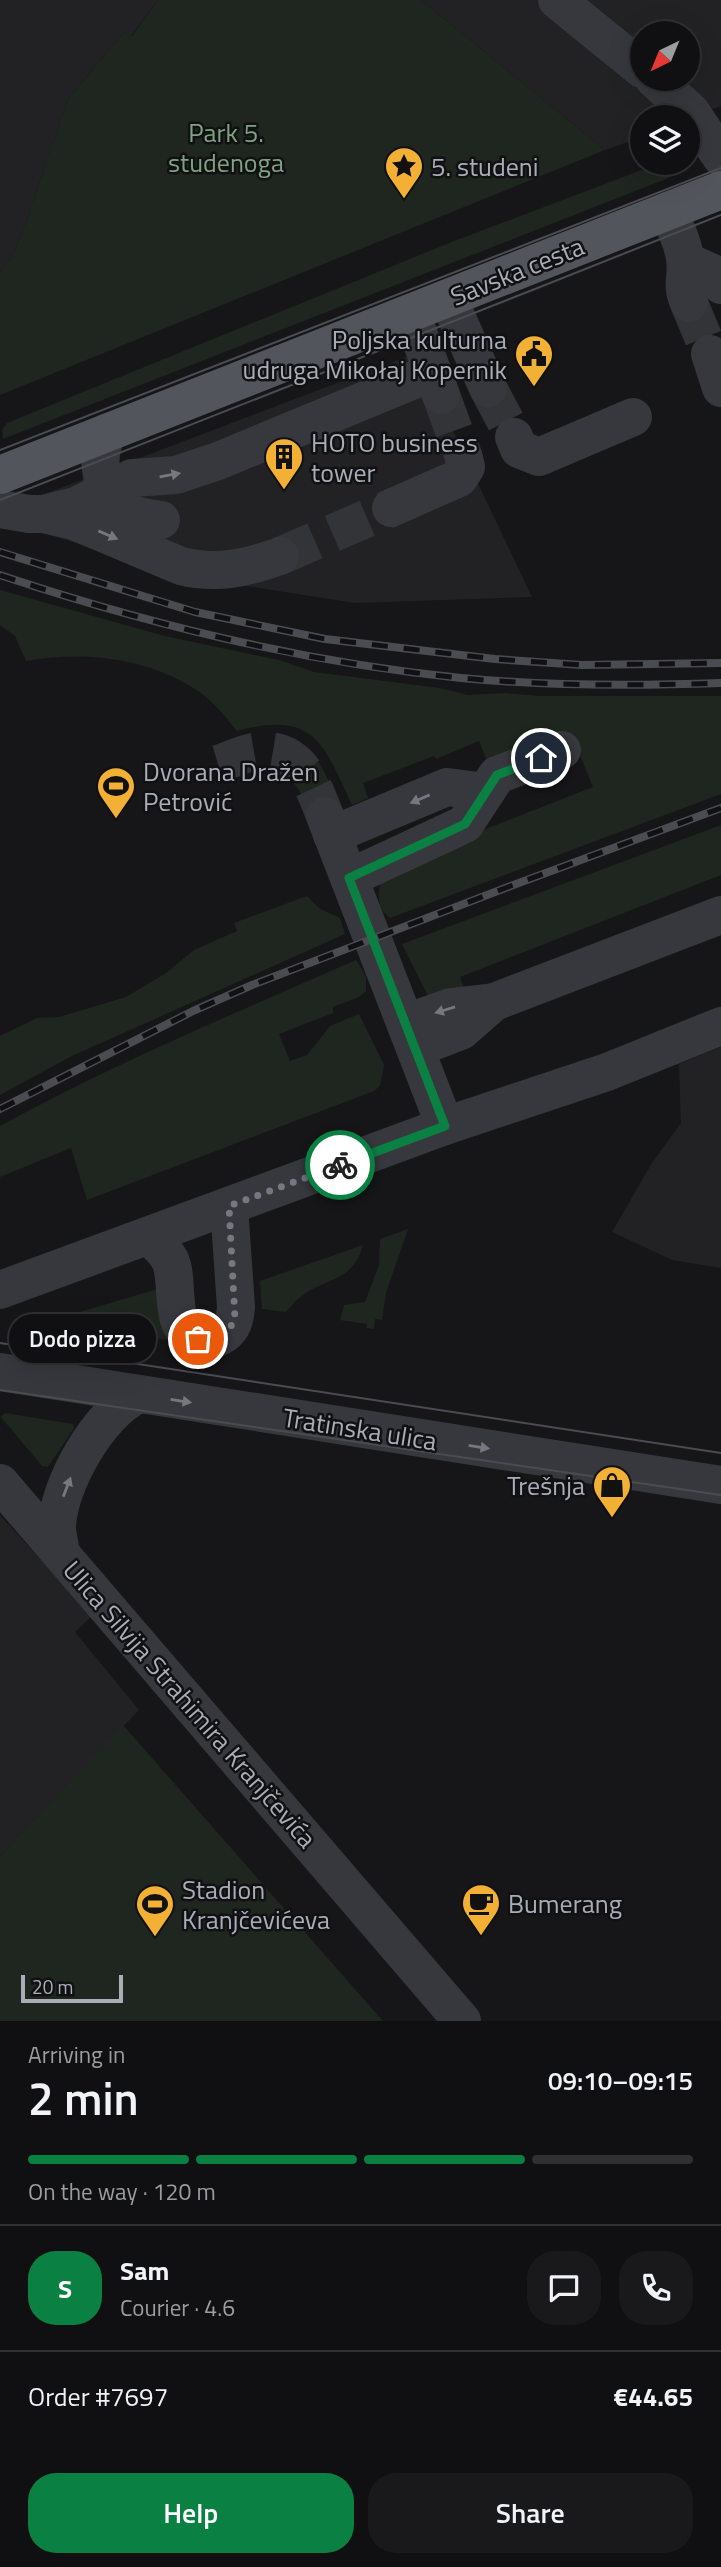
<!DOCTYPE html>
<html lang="en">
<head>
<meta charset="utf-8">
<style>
	:root { --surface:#101012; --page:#19191b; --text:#f1f3f6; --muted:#9c9d9f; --line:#303032; --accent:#0b8043 }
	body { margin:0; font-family:"Titillium Web",sans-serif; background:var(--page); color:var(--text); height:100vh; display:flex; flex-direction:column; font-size:26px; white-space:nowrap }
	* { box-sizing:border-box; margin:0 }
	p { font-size:23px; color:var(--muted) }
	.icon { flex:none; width:38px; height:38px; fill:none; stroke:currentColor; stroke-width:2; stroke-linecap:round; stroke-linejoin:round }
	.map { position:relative; height:2021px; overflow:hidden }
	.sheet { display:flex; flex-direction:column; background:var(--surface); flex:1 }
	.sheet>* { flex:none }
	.needle { width:46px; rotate:223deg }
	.tools { position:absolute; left:630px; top:21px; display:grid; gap:14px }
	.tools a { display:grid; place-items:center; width:70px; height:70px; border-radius:50%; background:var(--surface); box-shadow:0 7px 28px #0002,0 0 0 2px var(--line); font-size:35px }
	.scale { position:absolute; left:21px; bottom:18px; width:102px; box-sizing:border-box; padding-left:7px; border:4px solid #a8adb8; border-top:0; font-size:19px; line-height:24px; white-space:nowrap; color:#a8adb8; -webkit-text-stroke:5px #111113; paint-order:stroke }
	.pin { position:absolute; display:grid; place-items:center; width:60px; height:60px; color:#fff; margin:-30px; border:4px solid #fff; border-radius:50%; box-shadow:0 2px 7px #0007 }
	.courier { position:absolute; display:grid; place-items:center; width:70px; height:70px; margin:-35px; border:5px solid #0b8043; border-radius:50%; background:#fff; color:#222; box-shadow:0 2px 9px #0007 }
	.bubble { position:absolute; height:49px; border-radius:24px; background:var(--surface); box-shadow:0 7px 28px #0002,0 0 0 2px var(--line); font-size:23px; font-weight:600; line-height:49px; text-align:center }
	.summary em { font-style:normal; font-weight:600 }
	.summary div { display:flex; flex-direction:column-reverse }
	.summary { display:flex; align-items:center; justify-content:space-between; height:119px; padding:0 28px }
	h1 { font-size:46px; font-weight:600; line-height:52px }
	.bar { display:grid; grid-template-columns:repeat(4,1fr); gap:10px 7px; align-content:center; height:84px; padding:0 28px }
	.bar i { height:9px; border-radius:5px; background:var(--line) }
	.bar .active { background:var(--accent) }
	.bar p { grid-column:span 4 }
	.line { display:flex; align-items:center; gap:18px; padding:0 28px; border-top:2px solid var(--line) }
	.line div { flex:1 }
	.round { display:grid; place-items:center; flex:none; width:74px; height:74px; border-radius:28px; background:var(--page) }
	.button { display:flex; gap:14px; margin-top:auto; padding:14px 28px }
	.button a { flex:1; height:80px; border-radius:28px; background:var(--accent); color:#fff; font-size:28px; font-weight:600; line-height:80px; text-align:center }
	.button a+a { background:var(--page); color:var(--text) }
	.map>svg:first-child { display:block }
	.built { fill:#222225; fill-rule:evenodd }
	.green { fill:#1e261f }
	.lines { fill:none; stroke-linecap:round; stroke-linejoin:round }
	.minor-tunnel { stroke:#333438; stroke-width:38; stroke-dasharray:38 19; stroke-linecap:butt }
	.minor { stroke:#37383d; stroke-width:38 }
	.major { stroke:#53555c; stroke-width:38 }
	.tram { stroke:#4a4c52; stroke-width:2 }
	.rail-casing { stroke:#4a4c52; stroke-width:8 }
	.rail { stroke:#111113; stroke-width:5; stroke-dasharray:16; stroke-linecap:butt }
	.oneway { fill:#757881 }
	.done { stroke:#757880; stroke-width:7; stroke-dasharray:0 12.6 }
	.route { stroke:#0b8043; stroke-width:9 }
	.labels { text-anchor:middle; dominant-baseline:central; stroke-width:5; stroke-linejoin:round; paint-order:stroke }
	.park-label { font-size:26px; fill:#7fa381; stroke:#111113 }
	.poi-label { font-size:26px; fill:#a8adb8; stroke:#111113; text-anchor:start }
	.street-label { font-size:26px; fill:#a8adb8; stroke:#111113 }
</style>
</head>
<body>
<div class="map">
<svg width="721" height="2021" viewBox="0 0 721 2021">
	<rect width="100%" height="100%" fill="#161618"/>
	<g class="built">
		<polygon points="0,0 158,0 131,36 124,32 68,99 23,232 12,257 0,272"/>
		<path d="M421,0H721V106L688,117H642V137L605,150ZM642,33H688V79H642Z"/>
		<polygon points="416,353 532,597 355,603 183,576 40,532 0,511"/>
		<polygon points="721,1047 721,1268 672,1260 612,1232 652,1163 681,1123 679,1064"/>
		<polygon points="0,1515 92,1616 75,1632 139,1710 0,1856"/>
	</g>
	<g class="green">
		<polygon points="158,0 421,0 605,150 0,395 0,272 12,257 23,232 68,99 124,32 132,36"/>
		<polygon points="660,163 684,163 671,177 3,439 2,430 7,423 449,243"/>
		<path d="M0,590L165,636L279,660L314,672L440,688L468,695L506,693L540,696H721V794L390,918C373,906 379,887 384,869L593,787L577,748L488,763L479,741L436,759L434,756L363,783L368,798L352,805C323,743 315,710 237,731C223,714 210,697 190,686C142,657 80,651 26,661L15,636L0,625Z"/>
		<path d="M285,737C323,753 325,775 341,810L313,822C304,800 299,781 277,769Z"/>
		<polygon points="721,825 721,875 460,977 468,998 435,1010 402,944"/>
		<polygon points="307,896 320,909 340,918 345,934 72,1056 0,1095 0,1036 37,1018 59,1017 126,997 166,973 194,950 237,931 234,923"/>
		<path d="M356,960L366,976V991L359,997L333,1007V1013L279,1034L290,1061L307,1055L330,1026L359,1014L384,1065L380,1086L374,1091L87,1200L71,1148L0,1177V1126C115,1063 236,1013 356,960Z"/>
		<polygon points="408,1229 386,1293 382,1320 375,1319 374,1329 366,1328 367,1324 340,1320 344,1305 365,1302 379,1265 380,1239"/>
		<path d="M363,1245C353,1284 322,1277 297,1300C293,1303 290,1308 286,1312L262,1309L260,1281Z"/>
		<polygon points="161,1288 167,1340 74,1326 71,1323 73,1318 83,1311"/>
		<polygon points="5,1413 73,1424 74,1428 48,1467 42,1466 1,1417"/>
		<polygon points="123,1725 383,2021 0,2021 0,1856"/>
	</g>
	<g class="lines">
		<g class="minor-tunnel">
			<polyline points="689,303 710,354"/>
			<polyline points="488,388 514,437"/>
			<polyline points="441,395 464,458"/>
			<polyline points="280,556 391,508"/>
			<path d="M218,764C231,760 247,751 261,751C301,749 313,785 325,816"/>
		</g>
		<g class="minor">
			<polyline points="557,0 642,69"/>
			<polyline points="654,79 691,112 721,157"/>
			<path d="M667,211C675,226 683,242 685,259C688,278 680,283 689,303"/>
			<polyline points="686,261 717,275 721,285"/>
			<polyline points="448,298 488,388"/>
			<polyline points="411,313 441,395"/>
			<polyline points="710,354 721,388"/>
			<path d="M108,432C102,444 99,456 101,469C106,506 125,516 161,520"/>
			<polyline points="514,437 519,449 539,457 633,417"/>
			<polyline points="391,508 459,478 466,467 464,458"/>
			<polyline points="0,509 29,514 43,514 76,506 132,478 176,475 218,461 433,372"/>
			<path d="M43,514L74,521L181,566C216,575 247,568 280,556"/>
			<polyline points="325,816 445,1126"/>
			<polyline points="332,835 447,787 486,792"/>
			<polyline points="349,878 465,824 497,775 562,750"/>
			<polyline points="494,1002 721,915"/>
			<polyline points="406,1023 451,1007 494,1002 461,1031 416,1048"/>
			<path d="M148,1236C156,1243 165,1250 170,1260C181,1284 165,1334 202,1339C209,1340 217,1339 223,1335C233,1328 235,1319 236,1307L229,1206"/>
			<polyline points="0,1290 445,1126 607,1072 721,1026"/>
			<polyline points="0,1372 721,1485"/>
			<polyline points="0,1483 462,2021"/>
			<path d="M61,1554C60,1545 57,1535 57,1527C58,1485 99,1413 137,1395"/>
		</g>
		<polyline class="major" points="0,475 721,190"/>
		<g class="tram">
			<polyline points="0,450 721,168"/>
			<path d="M0,500C240,405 481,311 721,215"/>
			<polyline points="0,1343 721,1453"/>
			<polyline points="0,1390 721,1495"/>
		</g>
		<defs>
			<g id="rail">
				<polyline points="0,552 195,612 325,639 495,659 582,665 721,663"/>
				<path d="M0,575C150,625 303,662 461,678C547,686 634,686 721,683"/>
				<polyline points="0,1109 193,1011 252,985 508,887 721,808"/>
			</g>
		</defs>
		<use href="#rail" class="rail-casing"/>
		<use href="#rail" class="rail"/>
	</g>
	<defs><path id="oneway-solid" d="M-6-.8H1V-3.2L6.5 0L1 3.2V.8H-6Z" transform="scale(1.75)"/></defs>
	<g class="oneway">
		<use href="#oneway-solid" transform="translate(170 475) rotate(-10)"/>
		<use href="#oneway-solid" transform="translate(108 535) rotate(23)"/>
		<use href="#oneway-solid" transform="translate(420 799) rotate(157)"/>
		<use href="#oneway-solid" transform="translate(445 1010) rotate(163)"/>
		<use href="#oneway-solid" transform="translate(181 1401) rotate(9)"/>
		<use href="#oneway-solid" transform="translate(479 1447) rotate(9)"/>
		<use href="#oneway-solid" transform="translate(67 1487) rotate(-69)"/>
	</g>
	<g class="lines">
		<path class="done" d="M198,1339C216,1340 227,1335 235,1319L229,1206L340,1165"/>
		<polyline class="route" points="340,1165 445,1126 349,878 465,824 497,775 541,758"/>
	</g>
	<defs>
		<symbol id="sight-pin" viewBox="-11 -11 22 30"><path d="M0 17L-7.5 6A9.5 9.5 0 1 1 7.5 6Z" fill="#f2b134" stroke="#111113"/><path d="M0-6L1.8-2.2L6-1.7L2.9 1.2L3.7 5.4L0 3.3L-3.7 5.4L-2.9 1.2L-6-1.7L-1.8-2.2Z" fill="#111"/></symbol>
		<symbol id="civic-pin" viewBox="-11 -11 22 30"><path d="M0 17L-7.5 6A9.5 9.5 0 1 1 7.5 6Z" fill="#f2b134" stroke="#111113"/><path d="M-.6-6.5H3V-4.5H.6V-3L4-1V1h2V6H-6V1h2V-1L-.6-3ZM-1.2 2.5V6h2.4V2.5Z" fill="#111"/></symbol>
		<symbol id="building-pin" viewBox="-11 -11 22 30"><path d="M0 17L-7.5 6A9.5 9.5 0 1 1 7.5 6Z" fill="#f2b134" stroke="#111113"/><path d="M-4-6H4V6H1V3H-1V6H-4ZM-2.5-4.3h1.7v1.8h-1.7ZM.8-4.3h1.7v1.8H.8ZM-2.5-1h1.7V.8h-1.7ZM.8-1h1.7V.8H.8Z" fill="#111"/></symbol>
		<symbol id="stadium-pin" viewBox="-11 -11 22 30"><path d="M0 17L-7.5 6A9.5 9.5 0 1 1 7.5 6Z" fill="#f2b134" stroke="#111113"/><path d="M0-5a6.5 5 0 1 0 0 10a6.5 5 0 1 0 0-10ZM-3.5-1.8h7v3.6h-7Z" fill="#111"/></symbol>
		<symbol id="shop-pin" viewBox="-11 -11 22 30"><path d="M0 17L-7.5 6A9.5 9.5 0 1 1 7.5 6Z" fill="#f2b134" stroke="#111113"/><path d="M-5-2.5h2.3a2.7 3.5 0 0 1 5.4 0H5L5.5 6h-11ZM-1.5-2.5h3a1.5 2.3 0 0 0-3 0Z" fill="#111"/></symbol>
		<symbol id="cafe-pin" viewBox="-11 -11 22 30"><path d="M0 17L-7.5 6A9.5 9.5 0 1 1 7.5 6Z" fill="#f2b134" stroke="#111113"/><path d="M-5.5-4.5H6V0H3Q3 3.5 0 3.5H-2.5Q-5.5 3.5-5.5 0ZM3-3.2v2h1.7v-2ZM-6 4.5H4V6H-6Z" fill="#111"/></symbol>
	</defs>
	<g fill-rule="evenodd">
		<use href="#sight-pin" x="382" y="144" width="44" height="60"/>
		<use href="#civic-pin" x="512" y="332" width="44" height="60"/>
		<use href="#building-pin" x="262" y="435" width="44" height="60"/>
		<use href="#stadium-pin" x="94" y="764" width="44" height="60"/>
		<use href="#shop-pin" x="590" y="1463" width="44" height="60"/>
		<use href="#cafe-pin" x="459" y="1881" width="44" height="60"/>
		<use href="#stadium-pin" x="133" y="1882" width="44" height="60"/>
	</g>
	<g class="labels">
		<g class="park-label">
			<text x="226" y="132">Park 5.<tspan x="226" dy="30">studenoga</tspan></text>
		</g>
		<g class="poi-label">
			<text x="431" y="166">5. studeni</text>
			<text x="507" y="339" text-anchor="end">Poljska kulturna<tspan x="507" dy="30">udruga Mikołaj Kopernik</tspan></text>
			<text x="311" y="442">HOTO business<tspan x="311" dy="30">tower</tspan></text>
			<text x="143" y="771">Dvorana Dražen<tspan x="143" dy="30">Petrović</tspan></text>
			<text x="585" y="1485" text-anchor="end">Trešnja</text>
			<text x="182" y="1889">Stadion<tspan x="182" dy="30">Kranjčevićeva</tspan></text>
			<text x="508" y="1903">Bumerang</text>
		</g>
		<g class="street-label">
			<text transform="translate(517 271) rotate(-22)">Savska cesta</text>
			<text transform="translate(360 1429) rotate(9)">Tratinska ulica</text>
			<text transform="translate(190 1704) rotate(49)">Ulica Silvija Strahimira Kranjčevića</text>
		</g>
	</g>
</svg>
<div class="tools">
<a><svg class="needle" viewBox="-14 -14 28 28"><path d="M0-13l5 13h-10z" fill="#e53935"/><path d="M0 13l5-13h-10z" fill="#9c9d9f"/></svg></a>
<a><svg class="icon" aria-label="layers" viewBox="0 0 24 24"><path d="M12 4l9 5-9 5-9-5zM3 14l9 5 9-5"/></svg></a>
</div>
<div class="scale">20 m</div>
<div class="pin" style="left:198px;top:1339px;background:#ea580c"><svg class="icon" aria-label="bag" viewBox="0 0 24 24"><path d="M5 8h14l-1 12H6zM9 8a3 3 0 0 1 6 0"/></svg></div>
<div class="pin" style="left:541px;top:758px;background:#1f2937"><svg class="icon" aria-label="home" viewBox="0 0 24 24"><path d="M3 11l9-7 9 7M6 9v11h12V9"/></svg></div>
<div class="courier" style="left:340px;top:1165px"><svg class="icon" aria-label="bike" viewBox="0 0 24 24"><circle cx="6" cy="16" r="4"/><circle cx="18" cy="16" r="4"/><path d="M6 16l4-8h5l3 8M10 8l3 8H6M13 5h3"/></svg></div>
<div class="bubble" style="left:9px;top:1314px;width:147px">Dodo pizza</div>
</div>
<section class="sheet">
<div class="summary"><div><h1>2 min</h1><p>Arriving in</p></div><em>09:10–09:15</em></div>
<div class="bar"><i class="active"></i><i class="active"></i><i class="active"></i><i></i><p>On the way · 120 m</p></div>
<div class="line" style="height:126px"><b class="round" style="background:var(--accent);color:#fff">S</b><div><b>Sam</b><p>Courier · 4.6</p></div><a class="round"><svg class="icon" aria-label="chat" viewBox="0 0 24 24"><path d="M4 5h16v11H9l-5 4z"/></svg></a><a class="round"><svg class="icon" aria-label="phone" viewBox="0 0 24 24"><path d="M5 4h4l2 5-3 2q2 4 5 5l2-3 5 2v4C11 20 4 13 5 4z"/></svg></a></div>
<div class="line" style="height:91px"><div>Order #7697</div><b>€44.65</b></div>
<div class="button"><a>Help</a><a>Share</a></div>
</section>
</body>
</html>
